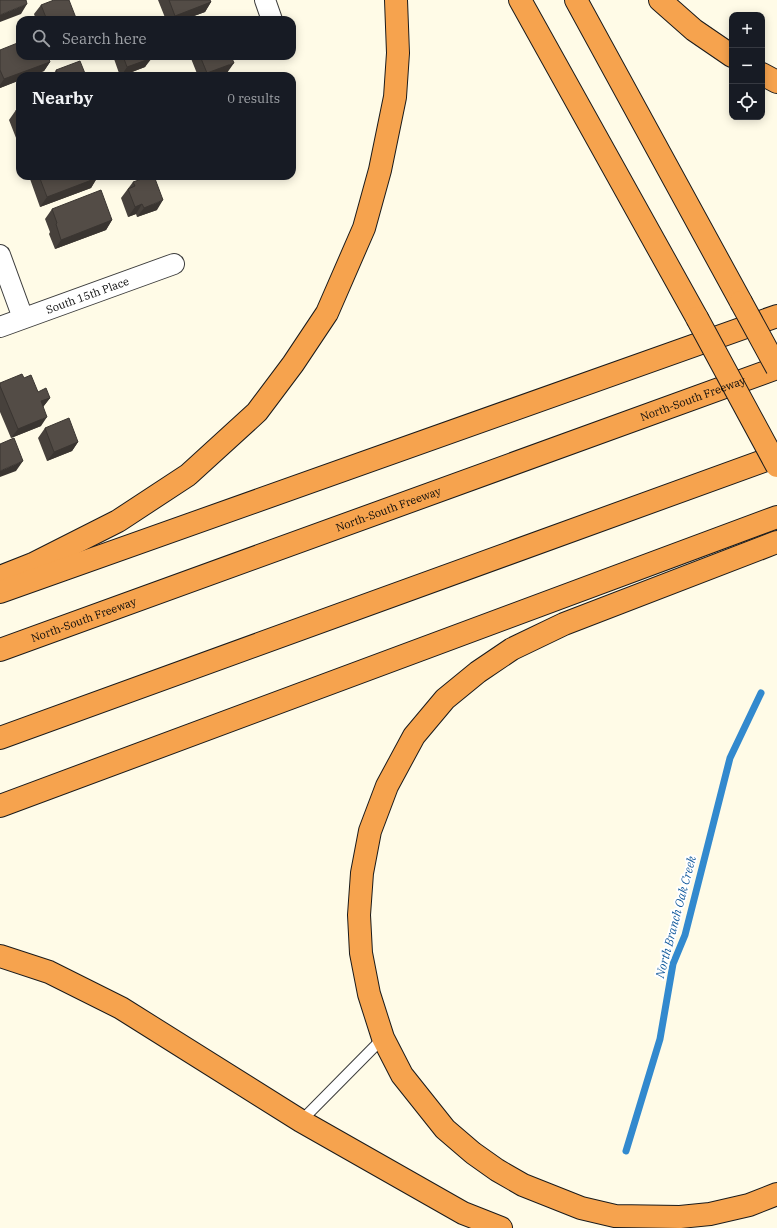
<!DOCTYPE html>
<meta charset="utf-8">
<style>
:root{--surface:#171b24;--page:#242831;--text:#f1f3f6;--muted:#9ea1a6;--line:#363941}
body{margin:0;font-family:"IBM Plex Serif",serif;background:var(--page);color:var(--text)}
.controls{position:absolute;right:12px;top:12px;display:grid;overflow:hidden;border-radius:8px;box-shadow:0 2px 10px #0003}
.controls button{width:36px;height:36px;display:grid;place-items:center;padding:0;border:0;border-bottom:1px solid var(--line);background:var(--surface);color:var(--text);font:20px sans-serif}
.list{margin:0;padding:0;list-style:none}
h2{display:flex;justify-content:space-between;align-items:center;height:52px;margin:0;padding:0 16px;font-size:17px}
h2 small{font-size:13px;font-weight:400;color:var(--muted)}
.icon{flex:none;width:22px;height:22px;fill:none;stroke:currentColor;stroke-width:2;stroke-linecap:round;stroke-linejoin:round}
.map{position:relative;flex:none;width:777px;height:1228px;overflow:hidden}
.search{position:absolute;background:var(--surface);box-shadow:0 2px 10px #0003;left:16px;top:16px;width:280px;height:44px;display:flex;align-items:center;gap:10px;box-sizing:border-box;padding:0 14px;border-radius:12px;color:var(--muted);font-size:15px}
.panel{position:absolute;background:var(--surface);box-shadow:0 2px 10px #0003;left:16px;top:72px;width:280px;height:108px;border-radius:12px}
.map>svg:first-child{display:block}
</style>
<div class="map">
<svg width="777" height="1228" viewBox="0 0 777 1228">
<rect width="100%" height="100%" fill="#fffbe7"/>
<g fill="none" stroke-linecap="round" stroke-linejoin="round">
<path stroke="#3289ce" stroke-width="7" d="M 626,1151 L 660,1039 L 673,964 L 685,935 L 730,758 L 761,693"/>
<g stroke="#3d3d3d" stroke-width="12">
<path id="lane" d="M 301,1121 L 383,1038"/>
</g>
<g stroke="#3d3d3d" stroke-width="22">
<g id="street">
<path d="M 265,0 L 272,20"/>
<path d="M 0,255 L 23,318"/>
<path id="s1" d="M 0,327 L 174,264"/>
</g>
</g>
<g stroke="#1b1b1b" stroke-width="24">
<g id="highway">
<path d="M 520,0 L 697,318"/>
<path d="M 576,0 L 741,302"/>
<path d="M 660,0 L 694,30 L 732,56"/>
<path d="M 762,74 L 777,82"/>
<path d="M 777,542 L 564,624 L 512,649 L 478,672 L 445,699 L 414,736 L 387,786 L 370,831 L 362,873 L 359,915 L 361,953 L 369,994 L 383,1038 L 402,1075 L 445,1129 L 473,1153 L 497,1170 L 523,1185 L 581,1208 L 615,1216 L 680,1217 L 710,1214 L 749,1205 L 777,1194"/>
<path d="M 0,577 L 33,564 L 118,521 L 188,475 L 257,412 L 293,364 L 327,313 L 364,228 L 380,170 L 395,97 L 398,53 L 396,0"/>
<path d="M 0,592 L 777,316"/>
<path id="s2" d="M 0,650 L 777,368"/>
<path d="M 0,738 L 777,456"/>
<path d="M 0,806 L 777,517"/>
<path d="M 0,956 L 49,972 L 121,1008 L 301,1121 L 463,1213 L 501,1228"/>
</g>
</g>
<use href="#lane" stroke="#fff" stroke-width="10"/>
<use href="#street" stroke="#fff" stroke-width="20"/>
<use href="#highway" stroke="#f6a34e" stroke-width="22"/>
<g stroke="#1b1b1b" stroke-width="24" stroke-linecap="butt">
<path id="highway-bridge" d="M 741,302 L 777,368
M 697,318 L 777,466"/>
</g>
<use href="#highway-bridge" stroke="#f6a34e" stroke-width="22"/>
</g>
<path fill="#47413c" d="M 158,0 L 210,0 L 211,2 L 205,12 L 183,20 L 166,20 Z
M 41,5 L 75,20 L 36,20 L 34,14 Z
M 0,50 L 50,62 L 44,71 L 0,88 Z
M 113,56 L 151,56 L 145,67 L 122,76 L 120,76 Z
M 190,56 L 231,56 L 227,73 L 218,76 L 198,76 Z
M 56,70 L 86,76 L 54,76 L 53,75 Z
M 20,109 L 20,148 L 9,120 L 16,110 Z
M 32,176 L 97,176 L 97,178 L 91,188 L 40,207 L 30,179 Z
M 133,182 L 157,210 L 137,217 L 136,214 L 128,217 L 121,198 Z
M 52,209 L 112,220 L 106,230 L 55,249 L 49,234 L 50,232 L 45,219 Z
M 24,378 L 38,392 L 50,398 L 43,407 L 41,426 L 11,438 L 0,412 L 0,383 Z
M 45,428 L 78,442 L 72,451 L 47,461 L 38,438 Z"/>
<path fill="#3a3531" d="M 211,2 L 205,12 L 183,20 L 172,20 L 175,16 Z
M 27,4 L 21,14 L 0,22 L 0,15 Z
M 152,58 L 145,67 L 121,76 L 127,67 Z
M 50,62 L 44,71 L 31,76 L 20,76 L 20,80 L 0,88 L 0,85 L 4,79 Z
M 234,63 L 227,73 L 218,76 L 205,76 L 207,73 Z
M 97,178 L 91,188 L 40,207 L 47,197 Z
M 163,200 L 157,210 L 137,217 L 144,208 Z
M 142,204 L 136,214 L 128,217 L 135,207 Z
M 112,220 L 106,230 L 55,249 L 61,240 Z
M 50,398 L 43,407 L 41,401 Z
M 47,417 L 41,426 L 11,438 L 18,429 Z
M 78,442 L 72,451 L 47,461 L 54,452 Z
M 23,461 L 16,471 L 0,477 L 0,471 Z"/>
<path fill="#534c46" stroke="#3a3531" d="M 0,0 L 26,0 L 27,4 L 0,15 Z
M 54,0 L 69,0 L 76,18 L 72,20 L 47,20 L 41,5 Z
M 169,0 L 210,0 L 211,2 L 175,16 Z
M 20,42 L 20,56 L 48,56 L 50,62 L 4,79 L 0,70 L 0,50 Z
M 123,56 L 151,56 L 152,58 L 127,67 Z
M 200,56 L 231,56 L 234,63 L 207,73 Z
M 80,61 L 86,76 L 59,76 L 56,70 Z
M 20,109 L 20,122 L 16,110 Z
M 39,176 L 97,176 L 97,178 L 47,197 Z
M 150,176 L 154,176 L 163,200 L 144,208 L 142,204 L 135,207 L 128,189 L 135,186 L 133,182 Z
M 101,190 L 112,220 L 61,240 L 56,224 L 57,223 L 52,209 Z
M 22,374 L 24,378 L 31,375 L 38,392 L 46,388 L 50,398 L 41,401 L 47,417 L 18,429 L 0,386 L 0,383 Z
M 69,418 L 78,442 L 54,452 L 45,428 Z
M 14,438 L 23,461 L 0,471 L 0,444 Z"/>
<g text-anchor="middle" stroke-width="4" stroke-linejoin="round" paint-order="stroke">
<g font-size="11" fill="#0a0a0a" stroke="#fff">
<text dy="4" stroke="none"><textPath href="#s1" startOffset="93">South 15th Place</textPath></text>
<text dy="4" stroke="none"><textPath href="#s2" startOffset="737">North-South Freeway</textPath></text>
<text dy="4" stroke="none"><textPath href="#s2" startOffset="413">North-South Freeway</textPath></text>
<text dy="4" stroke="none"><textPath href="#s2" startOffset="89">North-South Freeway</textPath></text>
</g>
<g font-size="12" font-style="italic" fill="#135a9c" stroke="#fff">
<text transform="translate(676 917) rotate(-75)" y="4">North Branch Oak Creek</text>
</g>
</g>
</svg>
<div class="controls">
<button>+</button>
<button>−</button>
<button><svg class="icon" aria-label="locate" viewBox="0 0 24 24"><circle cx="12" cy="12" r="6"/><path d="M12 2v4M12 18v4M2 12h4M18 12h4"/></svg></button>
</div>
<div class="search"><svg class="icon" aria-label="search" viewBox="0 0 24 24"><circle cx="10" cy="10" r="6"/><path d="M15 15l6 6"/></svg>Search here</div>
<section class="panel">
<h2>Nearby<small>0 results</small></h2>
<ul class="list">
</ul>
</section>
</div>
